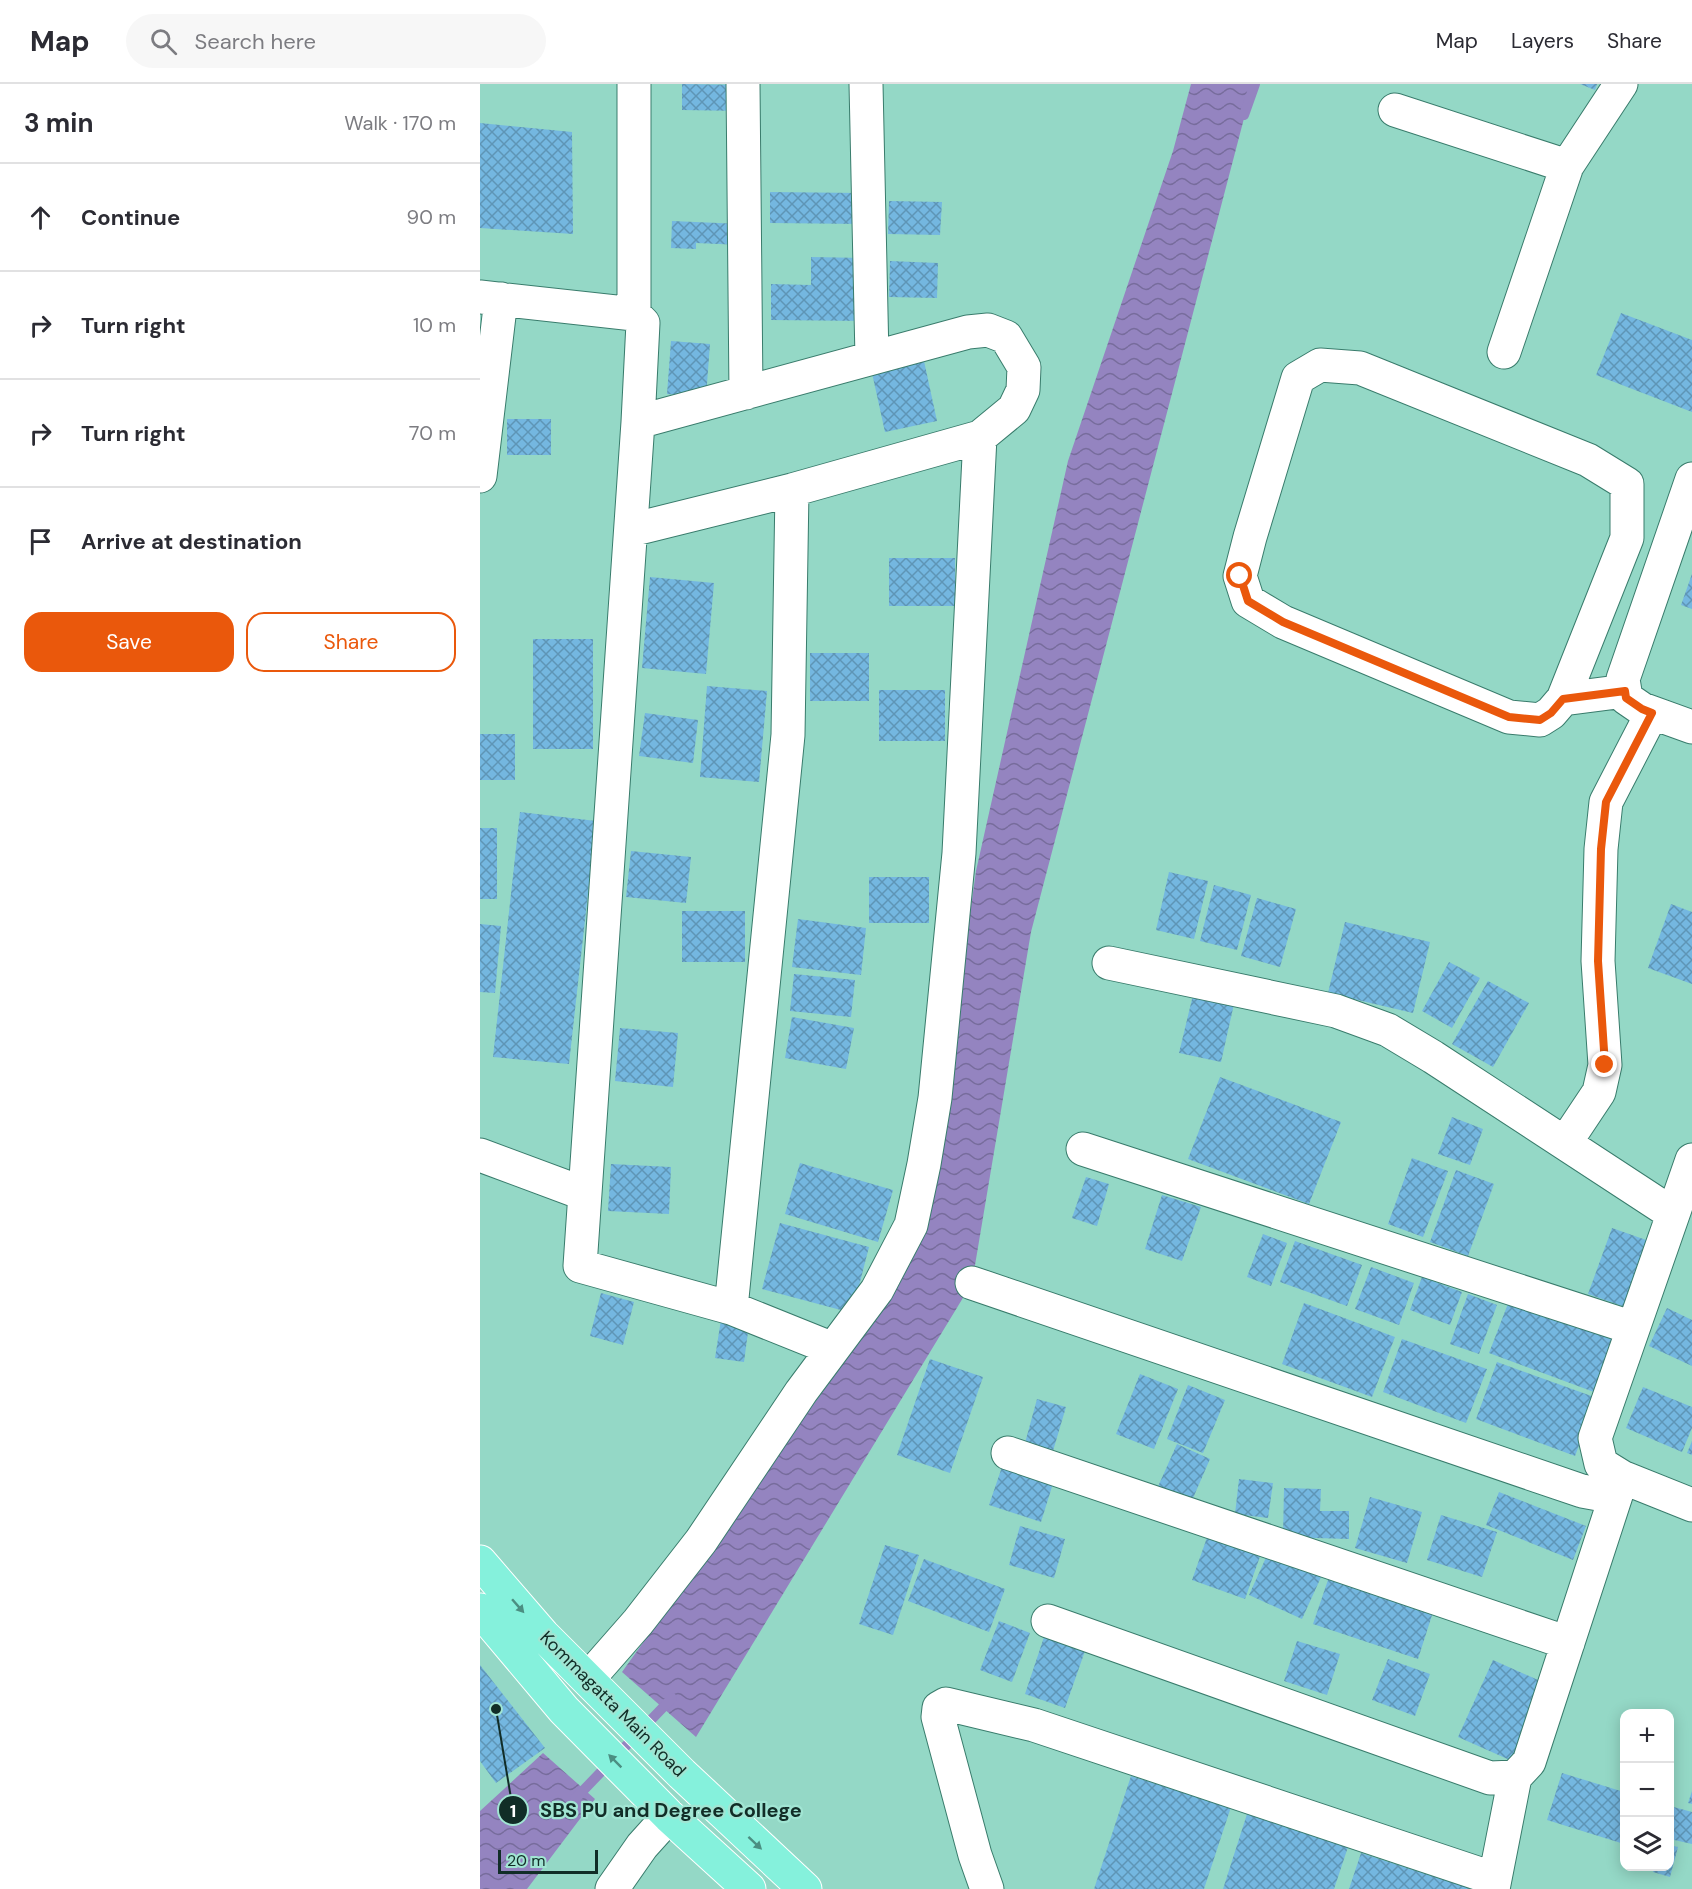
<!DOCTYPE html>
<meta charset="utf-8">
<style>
:root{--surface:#fff;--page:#f7f7f7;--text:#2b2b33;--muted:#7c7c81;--line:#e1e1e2;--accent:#ea580c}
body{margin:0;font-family:"DM Sans",sans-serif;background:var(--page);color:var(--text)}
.controls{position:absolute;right:18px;bottom:18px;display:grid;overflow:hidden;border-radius:12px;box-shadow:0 3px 15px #0003}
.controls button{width:54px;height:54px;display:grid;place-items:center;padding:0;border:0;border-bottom:2px solid var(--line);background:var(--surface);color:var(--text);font:30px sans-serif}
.scale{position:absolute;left:18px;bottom:15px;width:100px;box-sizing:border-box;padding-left:6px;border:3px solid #112d27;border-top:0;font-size:16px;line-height:21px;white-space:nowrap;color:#112d27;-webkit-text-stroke:4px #a1e5d3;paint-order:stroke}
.stop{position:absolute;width:18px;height:18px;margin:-14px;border:4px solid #ea580c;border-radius:50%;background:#fff}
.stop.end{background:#ea580c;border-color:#fff;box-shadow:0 2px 6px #0008}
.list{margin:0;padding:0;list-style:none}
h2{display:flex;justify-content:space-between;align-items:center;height:78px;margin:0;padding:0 24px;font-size:26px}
h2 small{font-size:20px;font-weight:400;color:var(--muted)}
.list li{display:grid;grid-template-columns:39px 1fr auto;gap:18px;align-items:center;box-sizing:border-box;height:108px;padding:0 24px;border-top:2px solid var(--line)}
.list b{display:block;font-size:22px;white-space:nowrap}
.list em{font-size:20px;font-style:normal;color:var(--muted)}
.actions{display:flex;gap:12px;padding:18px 24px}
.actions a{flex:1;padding:14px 0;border:2px solid var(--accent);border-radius:18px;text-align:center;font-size:21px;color:var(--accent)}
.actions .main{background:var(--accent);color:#fff}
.icon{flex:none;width:33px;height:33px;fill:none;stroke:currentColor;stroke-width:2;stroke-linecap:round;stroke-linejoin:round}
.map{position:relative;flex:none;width:1212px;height:1805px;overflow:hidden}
header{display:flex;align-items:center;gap:36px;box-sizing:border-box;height:84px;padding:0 30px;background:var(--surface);border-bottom:2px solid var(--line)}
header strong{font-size:28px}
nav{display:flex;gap:33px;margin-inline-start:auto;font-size:21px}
.search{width:420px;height:54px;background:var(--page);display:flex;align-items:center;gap:15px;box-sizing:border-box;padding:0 21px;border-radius:33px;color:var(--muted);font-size:22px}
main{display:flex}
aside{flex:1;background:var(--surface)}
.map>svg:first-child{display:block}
</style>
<header>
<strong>Map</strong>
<div class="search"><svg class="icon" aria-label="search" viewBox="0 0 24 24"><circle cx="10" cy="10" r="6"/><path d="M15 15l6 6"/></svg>Search here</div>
<nav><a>Map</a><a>Layers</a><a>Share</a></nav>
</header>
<main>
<aside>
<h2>3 min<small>Walk · 170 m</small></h2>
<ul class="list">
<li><svg class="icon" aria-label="ahead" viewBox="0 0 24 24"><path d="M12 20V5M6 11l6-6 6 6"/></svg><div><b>Continue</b></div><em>90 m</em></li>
<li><svg class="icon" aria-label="right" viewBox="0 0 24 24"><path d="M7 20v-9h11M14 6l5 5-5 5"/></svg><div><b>Turn right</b></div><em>10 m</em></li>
<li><svg class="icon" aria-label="right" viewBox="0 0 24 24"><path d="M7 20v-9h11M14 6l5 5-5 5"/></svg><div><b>Turn right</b></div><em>70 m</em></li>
<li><svg class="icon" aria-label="arrive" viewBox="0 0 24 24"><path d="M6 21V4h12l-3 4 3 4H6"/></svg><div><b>Arrive at destination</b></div></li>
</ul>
<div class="actions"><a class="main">Save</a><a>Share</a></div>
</aside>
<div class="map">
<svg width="1212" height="1805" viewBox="0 0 1212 1805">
<defs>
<pattern id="water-waves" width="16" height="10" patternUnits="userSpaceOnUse" patternTransform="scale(1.5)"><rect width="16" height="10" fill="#9484c0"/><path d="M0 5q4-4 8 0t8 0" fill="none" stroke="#776c9c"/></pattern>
<pattern id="building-cross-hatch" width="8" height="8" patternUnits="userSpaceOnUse" patternTransform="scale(1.5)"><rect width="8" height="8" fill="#74b7e0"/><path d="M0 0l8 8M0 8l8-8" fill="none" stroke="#5e95b6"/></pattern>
</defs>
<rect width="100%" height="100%" fill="#94d8c6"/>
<path fill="url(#water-waves)" d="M 711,0 L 773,0 L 551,848 L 492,1199 L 216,1653 L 142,1588 L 376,1261 L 464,1016 L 496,787 L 588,377 L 693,67 Z
M 63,1669 L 115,1715 L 47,1805 L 0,1805 L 0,1727 Z"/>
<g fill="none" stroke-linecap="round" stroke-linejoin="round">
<path stroke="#9484c0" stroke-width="10" d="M 764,31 L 775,0
M 95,1715 L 192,1614"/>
</g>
<path fill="url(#building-cross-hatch)" d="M 202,0 L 262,1 L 261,27 L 202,26 Z
M 1100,0 L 1117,0 L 1115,6 Z
M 0,39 L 92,48 L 93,150 L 0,144 Z
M 290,108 L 382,109 L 382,140 L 290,139 Z
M 409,117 L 462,118 L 460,151 L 408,150 Z
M 192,137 L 262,140 L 261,161 L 216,159 L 216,165 L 191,164 Z
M 331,173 L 385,174 L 385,237 L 291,236 L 291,200 L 331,201 Z
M 410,177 L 458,179 L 457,214 L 409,213 Z
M 1141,229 L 1212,256 L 1212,328 L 1116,291 Z
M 191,257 L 230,260 L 226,313 L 187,310 Z
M 444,277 L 457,337 L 405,348 L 392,289 Z
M 27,335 L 71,335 L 71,371 L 27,371 Z
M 409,474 L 475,474 L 475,522 L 409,522 Z
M 1212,490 L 1212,525 L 1201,521 Z
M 170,493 L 234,499 L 226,590 L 162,584 Z
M 53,555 L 113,555 L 113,665 L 53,665 Z
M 330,569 L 389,569 L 389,617 L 330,617 Z
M 227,602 L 287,607 L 279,698 L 220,693 Z
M 399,606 L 465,606 L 465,657 L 399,657 Z
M 165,629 L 218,636 L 213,679 L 159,672 Z
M 0,650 L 35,650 L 35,696 L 0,696 Z
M 40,728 L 116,737 L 89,980 L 13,973 Z
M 0,744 L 17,744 L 17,815 L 0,815 Z
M 151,767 L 211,773 L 206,819 L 146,813 Z
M 689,788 L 728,797 L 714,855 L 676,846 Z
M 389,793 L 449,793 L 449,839 L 389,839 Z
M 734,801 L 771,811 L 757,866 L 720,857 Z
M 777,814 L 816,825 L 800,883 L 761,872 Z
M 1191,820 L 1212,828 L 1212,900 L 1168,884 Z
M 202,827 L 265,827 L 265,878 L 202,878 Z
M 318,835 L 386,844 L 381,891 L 312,883 Z
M 865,838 L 950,858 L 933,929 L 848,909 Z
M 0,840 L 21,842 L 15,909 L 0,908 Z
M 969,878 L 1000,894 L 972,944 L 942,927 Z
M 314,890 L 375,896 L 371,933 L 310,927 Z
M 1008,897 L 1049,919 L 1013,983 L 972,960 Z
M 713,911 L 754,920 L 741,978 L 699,969 Z
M 312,933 L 374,944 L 366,985 L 305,974 Z
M 140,944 L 198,949 L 193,1003 L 135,997 Z
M 740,993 L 861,1038 L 829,1120 L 708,1075 Z
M 972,1033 L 1003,1045 L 990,1081 L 958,1070 Z
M 932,1074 L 968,1087 L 943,1153 L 908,1140 Z
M 320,1079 L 413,1106 L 398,1158 L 305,1130 Z
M 131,1080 L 191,1083 L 189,1130 L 128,1127 Z
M 976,1086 L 1014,1100 L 988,1172 L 950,1158 Z
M 606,1093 L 629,1100 L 617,1142 L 592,1134 Z
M 682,1111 L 721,1123 L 702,1177 L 665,1165 Z
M 300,1139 L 389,1163 L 372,1229 L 282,1205 Z
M 1132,1144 L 1169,1157 L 1145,1223 L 1108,1210 Z
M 783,1150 L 807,1159 L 791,1202 L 767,1193 Z
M 815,1157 L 882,1181 L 867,1222 L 800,1198 Z
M 891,1183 L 934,1199 L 919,1241 L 875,1225 Z
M 942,1193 L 982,1208 L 970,1241 L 930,1226 Z
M 121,1209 L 154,1218 L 143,1261 L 110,1252 Z
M 988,1210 L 1017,1221 L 999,1270 L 970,1260 Z
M 1029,1217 L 1141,1258 L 1122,1311 L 1009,1269 Z
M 824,1219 L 915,1253 L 892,1313 L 802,1280 Z
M 1187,1224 L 1212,1236 L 1212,1282 L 1169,1262 Z
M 242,1229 L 270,1233 L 264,1278 L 235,1274 Z
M 922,1255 L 1007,1285 L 986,1339 L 903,1308 Z
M 450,1275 L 503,1293 L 470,1389 L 417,1371 Z
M 1017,1278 L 1117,1314 L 1095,1372 L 996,1335 Z
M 660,1290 L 698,1305 L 674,1365 L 636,1350 Z
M 708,1301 L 745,1316 L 723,1369 L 687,1355 Z
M 1163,1303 L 1212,1323 L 1212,1344 L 1202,1368 L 1146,1344 Z
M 557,1315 L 586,1323 L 573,1367 L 545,1359 Z
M 1212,1357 L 1212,1371 L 1207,1369 Z
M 697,1360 L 730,1375 L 710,1421 L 676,1407 Z
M 524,1377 L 575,1393 L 561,1438 L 509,1421 Z
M 759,1395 L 793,1399 L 788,1434 L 755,1430 Z
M 804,1404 L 841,1405 L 840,1427 L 869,1427 L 869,1455 L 803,1453 Z
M 1019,1408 L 1106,1442 L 1093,1476 L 1006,1441 Z
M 890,1413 L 942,1428 L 927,1479 L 875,1464 Z
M 961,1431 L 1017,1448 L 1002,1493 L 947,1476 Z
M 540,1442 L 585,1455 L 574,1494 L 529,1481 Z
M 730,1445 L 783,1464 L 765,1515 L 712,1496 Z
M 405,1461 L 439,1471 L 413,1551 L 379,1540 Z
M 789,1467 L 842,1491 L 822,1535 L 769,1511 Z
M 444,1475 L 525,1505 L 509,1548 L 428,1517 Z
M 850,1490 L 954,1525 L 938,1575 L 833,1540 Z
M 519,1537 L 550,1549 L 532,1598 L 500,1586 Z
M 564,1553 L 605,1567 L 585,1624 L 545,1610 Z
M 817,1557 L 860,1570 L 847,1611 L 804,1597 Z
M 908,1575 L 950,1590 L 935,1632 L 892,1616 Z
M 1013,1576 L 1067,1600 L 1032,1677 L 978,1653 Z
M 0,1581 L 65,1664 L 16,1699 L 0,1677 Z
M 1082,1689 L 1144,1708 L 1144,1760 L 1067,1736 Z
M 651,1692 L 751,1723 L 724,1805 L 614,1805 Z
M 1212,1707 L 1212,1720 L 1208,1719 Z
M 1190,1722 L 1212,1728 L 1212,1760 L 1190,1755 Z
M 767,1730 L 868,1763 L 854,1805 L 743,1805 Z
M 1190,1761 L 1198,1763 L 1190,1793 L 1173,1788 L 1174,1782 L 1190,1782 Z
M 881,1769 L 992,1805 L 869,1805 Z"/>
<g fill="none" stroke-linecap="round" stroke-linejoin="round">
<g stroke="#397c6c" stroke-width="35">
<path id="minor" d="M 154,0 L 154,230
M 263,0 L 266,309
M 386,0 L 392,274
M 915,26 L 1087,82
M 0,213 L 154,230 L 163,239 L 158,338 L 100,1182 L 251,1224
M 1024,268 L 1087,82 L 1141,0
M 158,338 L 488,248 L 508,246 L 526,253 L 544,283 L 543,306 L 534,325 L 500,353
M 0,392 L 21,215
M 1212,395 L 1143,595 L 1146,614 L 1162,625 L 1212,643
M 312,406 L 308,651 L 251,1224 L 353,1265
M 1083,615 L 1071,629 L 1060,636 L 1029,633 L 803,538 L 768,517 L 760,492 L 770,453 L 818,294 L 840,281 L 880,284 L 1108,376 L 1147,400 L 1147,454 L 1083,615 L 1145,607
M 629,879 L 856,927 L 908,946 L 953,973 L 1193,1130
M 1085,1059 L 1119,1008 L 1125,981 L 1118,877 L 1121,765 L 1126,718 L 1172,629
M 603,1065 L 1153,1244
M 0,1071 L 105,1110
M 1212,1076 L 1115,1354 L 1121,1380 L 1142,1393 L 1212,1421
M 492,1199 L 1102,1407 L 1135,1413
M 528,1369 L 1088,1559
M 568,1537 L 1010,1694 L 1035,1693 L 1049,1678 L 1142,1393
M 108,1595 L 158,1538 L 221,1457 L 321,1308 L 397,1206 L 431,1141 L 444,1080 L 455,1014 L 479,769 L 500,353 L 312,406 L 151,446
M 132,1805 L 162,1762 L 189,1732
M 507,1805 L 495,1771 L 458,1633 L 459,1624 L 466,1620 L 554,1641 L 1015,1795
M 1013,1805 L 1035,1693"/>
</g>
<g stroke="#fff" stroke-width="35">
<path id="major" d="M 0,1478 L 63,1551 L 202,1690 L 325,1805
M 0,1526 L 84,1626 L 189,1732 L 269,1805"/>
</g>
<use href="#minor" stroke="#fff" stroke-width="33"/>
<use href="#major" stroke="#85f1dc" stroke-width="33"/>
</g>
<defs><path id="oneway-solid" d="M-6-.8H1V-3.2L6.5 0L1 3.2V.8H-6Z" transform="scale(1.5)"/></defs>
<g fill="#4b8f82">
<use href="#oneway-solid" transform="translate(38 1522) rotate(49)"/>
<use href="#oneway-solid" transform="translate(135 1677) rotate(-135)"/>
<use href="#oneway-solid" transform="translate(275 1759) rotate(43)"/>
</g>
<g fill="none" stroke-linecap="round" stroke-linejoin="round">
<path stroke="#ea580c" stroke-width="8" d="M 760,492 L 768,517 L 803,538 L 1029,633 L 1060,636 L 1071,629 L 1083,615 L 1145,607 L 1146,614 L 1162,625 L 1172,629 L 1126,718 L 1121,765 L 1118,877 L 1125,981"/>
</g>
<g text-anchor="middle" stroke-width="4.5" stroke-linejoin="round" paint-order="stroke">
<g font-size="18" fill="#112d27" stroke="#a1e5d3">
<text transform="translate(133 1620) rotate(45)" y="6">Kommagatta Main Road</text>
</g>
</g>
<path fill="none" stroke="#112d27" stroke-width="2" d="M16 1625L33 1726"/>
<g fill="#112d27" stroke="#a1e5d3" stroke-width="2">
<circle cx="16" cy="1625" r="6"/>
<circle cx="33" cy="1726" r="15"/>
</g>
<g font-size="18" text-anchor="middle" font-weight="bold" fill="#fff">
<text x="33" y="1733">1</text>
</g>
<g font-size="20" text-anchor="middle" font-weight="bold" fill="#112d27" stroke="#a1e5d3" stroke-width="4.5" stroke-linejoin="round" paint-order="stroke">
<text x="191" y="1733">SBS PU and Degree College</text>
</g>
</svg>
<div class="controls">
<button>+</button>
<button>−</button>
<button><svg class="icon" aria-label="layers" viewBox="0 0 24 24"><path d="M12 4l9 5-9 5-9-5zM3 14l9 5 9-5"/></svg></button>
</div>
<div class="scale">20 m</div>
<div class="stop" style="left:760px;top:492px"></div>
<div class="stop end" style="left:1125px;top:981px"></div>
</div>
</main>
